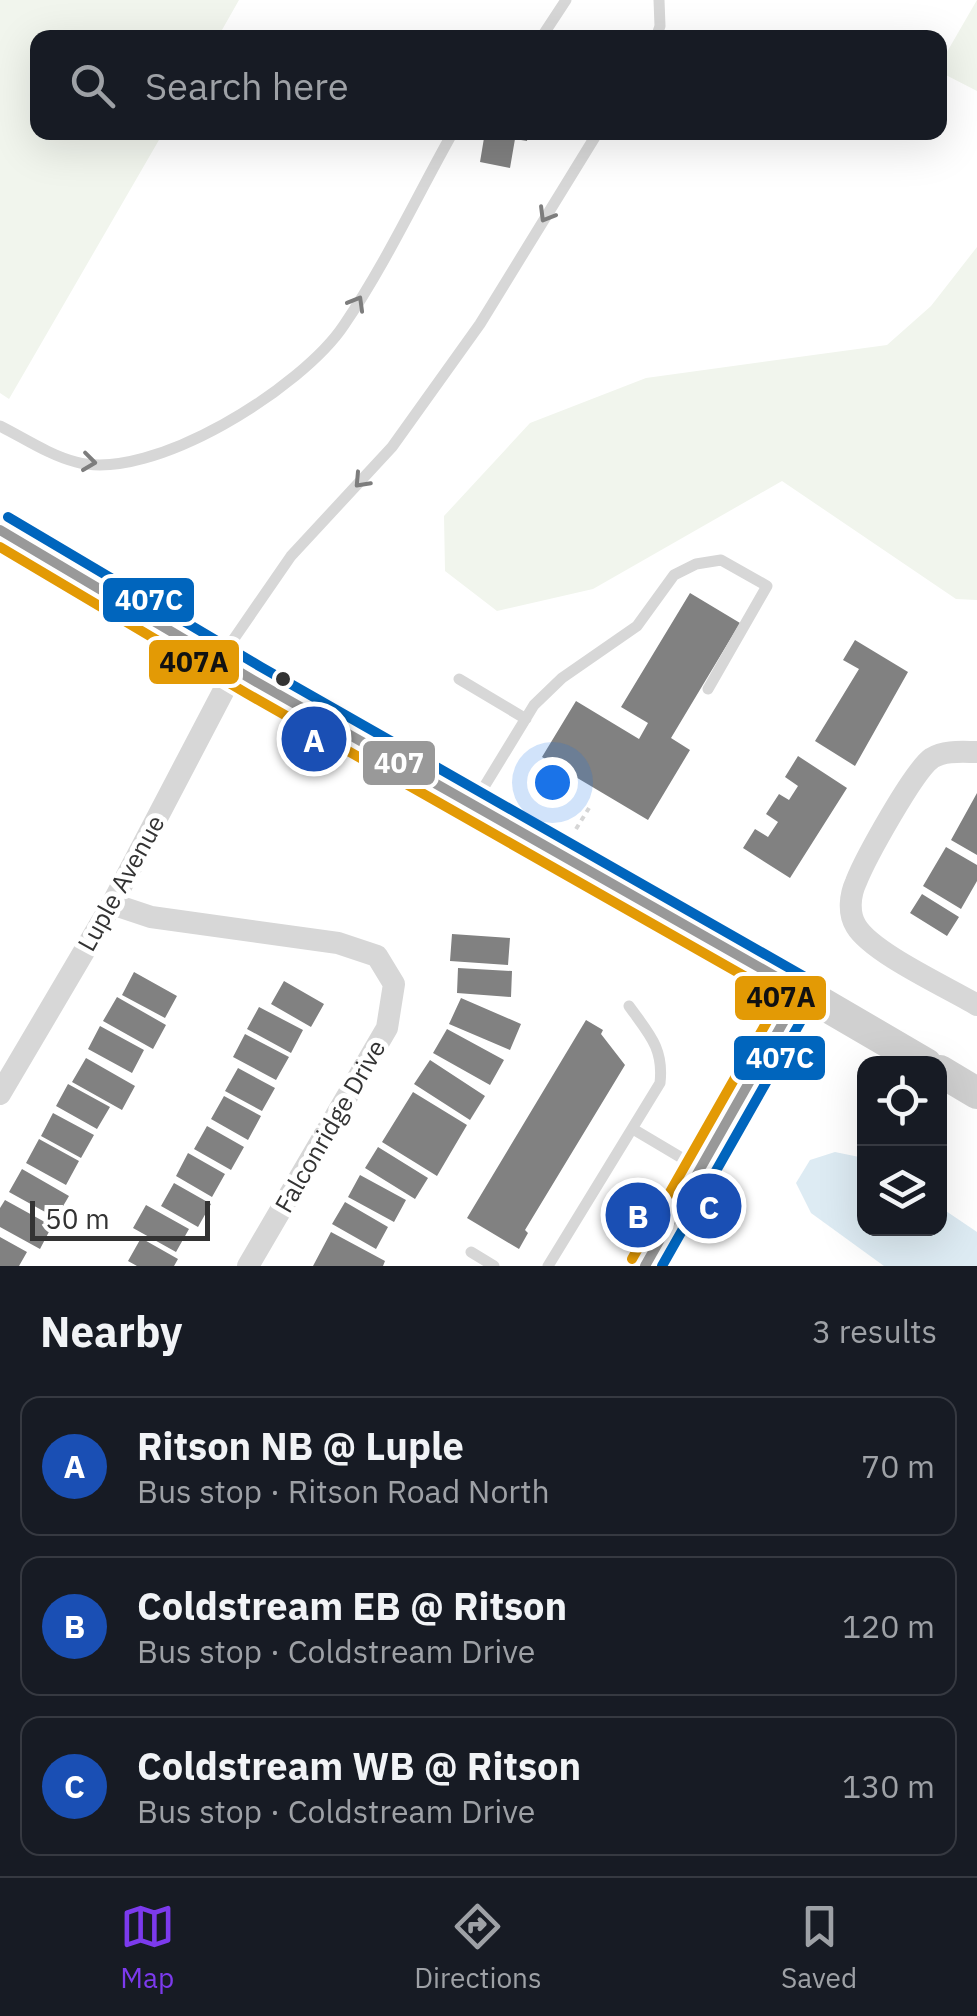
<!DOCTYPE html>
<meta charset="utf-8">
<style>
:root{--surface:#171b24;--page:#242831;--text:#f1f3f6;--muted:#9ea1a6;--line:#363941;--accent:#7c3aed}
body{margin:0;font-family:"IBM Plex Sans",sans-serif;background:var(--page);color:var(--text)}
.controls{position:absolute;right:30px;bottom:30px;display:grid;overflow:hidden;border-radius:20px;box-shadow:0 10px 40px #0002}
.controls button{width:90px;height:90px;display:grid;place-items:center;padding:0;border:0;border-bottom:2px solid var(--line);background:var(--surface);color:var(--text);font:50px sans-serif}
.scale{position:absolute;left:30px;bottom:25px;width:180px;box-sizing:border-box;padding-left:10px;border:5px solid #333;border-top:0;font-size:28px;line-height:35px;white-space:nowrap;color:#333;-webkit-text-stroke:8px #fff;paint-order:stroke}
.you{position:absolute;left:552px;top:782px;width:35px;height:35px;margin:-25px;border:8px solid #fff;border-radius:50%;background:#1a73e8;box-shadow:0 0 0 15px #1a73e833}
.badge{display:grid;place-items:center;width:65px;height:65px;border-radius:50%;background:var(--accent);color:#fff;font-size:32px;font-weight:700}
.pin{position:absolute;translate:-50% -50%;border:5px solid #fff;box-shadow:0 2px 10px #0006}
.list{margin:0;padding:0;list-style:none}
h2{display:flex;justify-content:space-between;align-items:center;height:130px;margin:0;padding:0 40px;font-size:42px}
h2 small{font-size:32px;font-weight:400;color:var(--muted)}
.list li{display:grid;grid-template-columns:65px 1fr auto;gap:30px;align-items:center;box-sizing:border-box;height:140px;margin:0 20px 20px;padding:0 20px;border:2px solid var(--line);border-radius:20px}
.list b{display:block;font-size:38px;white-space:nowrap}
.list p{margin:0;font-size:32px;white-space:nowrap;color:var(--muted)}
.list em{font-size:32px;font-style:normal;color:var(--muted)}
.icon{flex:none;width:55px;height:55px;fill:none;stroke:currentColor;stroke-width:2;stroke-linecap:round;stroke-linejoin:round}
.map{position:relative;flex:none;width:977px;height:1266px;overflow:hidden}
.search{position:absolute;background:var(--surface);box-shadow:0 10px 40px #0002;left:30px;right:30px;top:30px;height:110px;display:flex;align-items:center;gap:25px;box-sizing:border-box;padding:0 35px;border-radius:20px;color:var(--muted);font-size:38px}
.sheet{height:610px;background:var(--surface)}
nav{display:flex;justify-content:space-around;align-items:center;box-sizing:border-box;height:140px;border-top:2px solid var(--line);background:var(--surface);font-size:28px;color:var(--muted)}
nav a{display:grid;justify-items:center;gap:5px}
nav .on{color:var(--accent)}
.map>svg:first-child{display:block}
</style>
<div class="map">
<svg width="977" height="1266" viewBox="0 0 977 1266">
<rect width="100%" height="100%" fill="#fff"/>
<path fill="#f1f5ed" d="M 0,0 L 239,0 L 218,37 L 38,38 L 38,132 L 163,133 L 9,399 L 0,393 Z
M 977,0 L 977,91 L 940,72 L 940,64 Z
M 977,247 L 977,600 L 956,599 L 782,481 L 593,589 L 497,611 L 445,571 L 444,516 L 530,423 L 646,378 L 887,345 L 931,306 Z"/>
<path fill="#ddebf3" d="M 835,1152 L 864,1158 L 864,1228 L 940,1228 L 940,1207 L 977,1232 L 977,1266 L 884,1266 L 811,1213 L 796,1183 L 810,1160 Z"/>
<path fill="#818181" d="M 485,132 L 528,132 L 527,141 L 515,139 L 510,168 L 480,162 Z
M 690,593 L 740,623 L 671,738 L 690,750 L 648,820 L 542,757 L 576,701 L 639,739 L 648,723 L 621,707 Z
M 855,640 L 908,672 L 855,766 L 815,741 L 859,669 L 843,660 Z
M 798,756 L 847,788 L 790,878 L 743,848 L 755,829 L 768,837 L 778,822 L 766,814 L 779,794 L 789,800 L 798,786 L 785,777 Z
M 977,793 L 977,855 L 951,840 Z
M 946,847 L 977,865 L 977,881 L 961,909 L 923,886 Z
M 922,894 L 959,917 L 947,936 L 910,913 Z
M 452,934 L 510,938 L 508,965 L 450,961 Z
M 458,968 L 512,971 L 511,997 L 457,993 Z
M 134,972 L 177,996 L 165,1018 L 122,995 Z
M 284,981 L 324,1004 L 311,1027 L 271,1004 Z
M 117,997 L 166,1025 L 153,1049 L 103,1021 Z
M 461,998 L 521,1024 L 510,1050 L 449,1024 Z
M 259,1007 L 303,1030 L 291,1053 L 247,1029 Z
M 586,1020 L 603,1030 L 601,1034 L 625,1065 L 525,1230 L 528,1233 L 519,1249 L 467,1218 Z
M 100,1026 L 144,1050 L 132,1073 L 88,1049 Z
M 447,1029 L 504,1060 L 490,1085 L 433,1053 Z
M 245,1034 L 289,1057 L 276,1080 L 233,1057 Z
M 86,1058 L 135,1086 L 122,1110 L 72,1082 Z
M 430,1060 L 485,1096 L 470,1120 L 414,1084 Z
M 238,1068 L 275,1088 L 262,1111 L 225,1091 Z
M 68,1084 L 110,1107 L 97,1129 L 56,1106 Z
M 413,1092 L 467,1125 L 437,1176 L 382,1142 Z
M 224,1096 L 261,1116 L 248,1140 L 211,1119 Z
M 53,1113 L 94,1135 L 81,1158 L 41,1136 Z
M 207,1126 L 244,1147 L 231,1170 L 194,1149 Z
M 39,1139 L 79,1161 L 66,1185 L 26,1163 Z
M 378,1147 L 428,1178 L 415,1199 L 365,1168 Z
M 188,1153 L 225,1174 L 212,1197 L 176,1176 Z
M 22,1169 L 69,1196 L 56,1218 L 9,1192 Z
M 360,1175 L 406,1200 L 394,1222 L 348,1197 Z
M 174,1183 L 211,1204 L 198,1227 L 161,1206 Z
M 5,1200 L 52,1226 L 40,1249 L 0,1227 L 0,1208 Z
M 345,1202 L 388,1227 L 376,1249 L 332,1224 Z
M 146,1205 L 189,1229 L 176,1252 L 133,1228 Z
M 331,1232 L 385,1261 L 383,1266 L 313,1266 Z
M 0,1237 L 27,1252 L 19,1266 L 0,1266 Z
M 141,1238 L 178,1259 L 174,1266 L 137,1266 L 128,1261 Z"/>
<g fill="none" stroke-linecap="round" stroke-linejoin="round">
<path stroke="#d6d6d6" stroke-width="4" stroke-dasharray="5 5" stroke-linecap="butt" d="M 576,829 L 589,808"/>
<path stroke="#d7d7d7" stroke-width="11" d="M 541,38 L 566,0
M 656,38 L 660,26 L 659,0
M 0,426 C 24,438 49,455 76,462 C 152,483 303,387 344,325 C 385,265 417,196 453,132
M 222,656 L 291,556 L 392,447 L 480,324 L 598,132
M 459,679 L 526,719
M 476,800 L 534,705 L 562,678 L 637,626 L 674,575 L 696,564 L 721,560 L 767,586 L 708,689
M 633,1129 L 697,1167
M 471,1252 L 494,1266
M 548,1266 L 660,1083 C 664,1048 649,1034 629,1006"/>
<path stroke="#d7d7d7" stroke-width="22" d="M 977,752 C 963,752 945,750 932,758 C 914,770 865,859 856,882 C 850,895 848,913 856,926 C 872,953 947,987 977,1005
M 112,904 L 151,917 L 338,943 L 377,956 L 394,984 L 387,1028 L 248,1266
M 0,1094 L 112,904 L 235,669"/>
<path stroke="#d0d0d0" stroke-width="32" d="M 0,530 L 253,680 L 640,897 L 926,1064
M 940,1071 L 977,1093
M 645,1266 L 801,991"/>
<g stroke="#fff" stroke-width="18">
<path id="bus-1" d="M 0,530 L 253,680 L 801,991
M 645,1266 L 801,991"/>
</g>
<g stroke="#fff" stroke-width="18">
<path id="bus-2" d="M 0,547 L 246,693 L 781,997 L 632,1259"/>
</g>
<g stroke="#fff" stroke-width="18">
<path id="bus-3" d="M 8,517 L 261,667 L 812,981 L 816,990 L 814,998 L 662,1266"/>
</g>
<use href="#bus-1" stroke="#999" stroke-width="10"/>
<use href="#bus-2" stroke="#e39a05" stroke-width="10"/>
<use href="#bus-3" stroke="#0065bd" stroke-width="10"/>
</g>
<defs><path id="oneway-chevron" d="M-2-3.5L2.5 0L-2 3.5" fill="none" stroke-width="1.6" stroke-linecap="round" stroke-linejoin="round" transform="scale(2.5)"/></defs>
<g stroke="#7d7d7d">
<use href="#oneway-chevron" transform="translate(546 215) rotate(121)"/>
<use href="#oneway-chevron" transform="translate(357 303) rotate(-60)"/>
<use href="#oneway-chevron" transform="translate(89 462) rotate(7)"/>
<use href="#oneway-chevron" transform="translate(361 481) rotate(133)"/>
</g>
<circle fill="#333" stroke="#fff" stroke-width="4" cx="283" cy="679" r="9"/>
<g text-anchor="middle" stroke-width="10" stroke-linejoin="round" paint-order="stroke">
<g font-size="25" fill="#333" stroke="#fff">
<text transform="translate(121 883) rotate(-61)" y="9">Luple Avenue</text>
<text transform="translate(330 1126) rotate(-60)" y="9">Falconridge Drive</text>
</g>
</g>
<g stroke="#fff" stroke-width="4">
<rect x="101" y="576" width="95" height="48" rx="10" fill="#0065bd"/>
<rect x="147" y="638" width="94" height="48" rx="10" fill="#e39a05"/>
<rect x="361" y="739" width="76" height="48" rx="10" fill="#999"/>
<rect x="733" y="974" width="95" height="48" rx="10" fill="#e39a05"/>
<rect x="732" y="1034" width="95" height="48" rx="10" fill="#0065bd"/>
</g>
<g font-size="28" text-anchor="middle" font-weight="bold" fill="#fff">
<text x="149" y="610">407C</text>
<text x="399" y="773">407</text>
<text x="780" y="1068">407C</text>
</g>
<g font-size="28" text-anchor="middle" font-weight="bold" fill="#111">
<text x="194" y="672">407A</text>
<text x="781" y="1007">407A</text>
</g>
</svg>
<div class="controls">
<button><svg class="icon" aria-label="locate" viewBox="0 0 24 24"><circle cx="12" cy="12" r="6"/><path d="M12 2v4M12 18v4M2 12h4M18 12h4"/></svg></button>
<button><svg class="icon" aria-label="layers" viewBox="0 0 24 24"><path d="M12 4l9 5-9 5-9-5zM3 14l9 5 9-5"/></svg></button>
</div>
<div class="scale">50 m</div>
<div class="you"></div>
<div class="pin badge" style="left:314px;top:739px;background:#1a4fb4">A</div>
<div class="pin badge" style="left:638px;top:1215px;background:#1a4fb4">B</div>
<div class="pin badge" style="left:709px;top:1206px;background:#1a4fb4">C</div>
<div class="search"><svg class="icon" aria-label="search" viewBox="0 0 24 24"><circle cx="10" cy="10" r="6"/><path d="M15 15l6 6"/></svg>Search here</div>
</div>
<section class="sheet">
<h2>Nearby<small>3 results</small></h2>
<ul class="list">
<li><span class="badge" style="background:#1a4fb4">A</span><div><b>Ritson NB @ Luple</b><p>Bus stop · Ritson Road North</p></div><em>70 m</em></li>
<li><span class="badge" style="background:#1a4fb4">B</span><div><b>Coldstream EB @ Ritson</b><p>Bus stop · Coldstream Drive</p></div><em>120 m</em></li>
<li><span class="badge" style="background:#1a4fb4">C</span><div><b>Coldstream WB @ Ritson</b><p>Bus stop · Coldstream Drive</p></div><em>130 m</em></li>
</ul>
</section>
<nav>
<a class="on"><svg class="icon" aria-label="map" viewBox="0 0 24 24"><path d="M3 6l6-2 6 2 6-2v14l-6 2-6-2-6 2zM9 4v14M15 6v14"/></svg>Map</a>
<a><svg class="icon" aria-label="directions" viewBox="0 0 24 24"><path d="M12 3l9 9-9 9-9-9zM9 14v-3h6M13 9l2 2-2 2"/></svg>Directions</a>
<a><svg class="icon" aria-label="saved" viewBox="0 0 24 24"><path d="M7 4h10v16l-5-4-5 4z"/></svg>Saved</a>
</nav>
